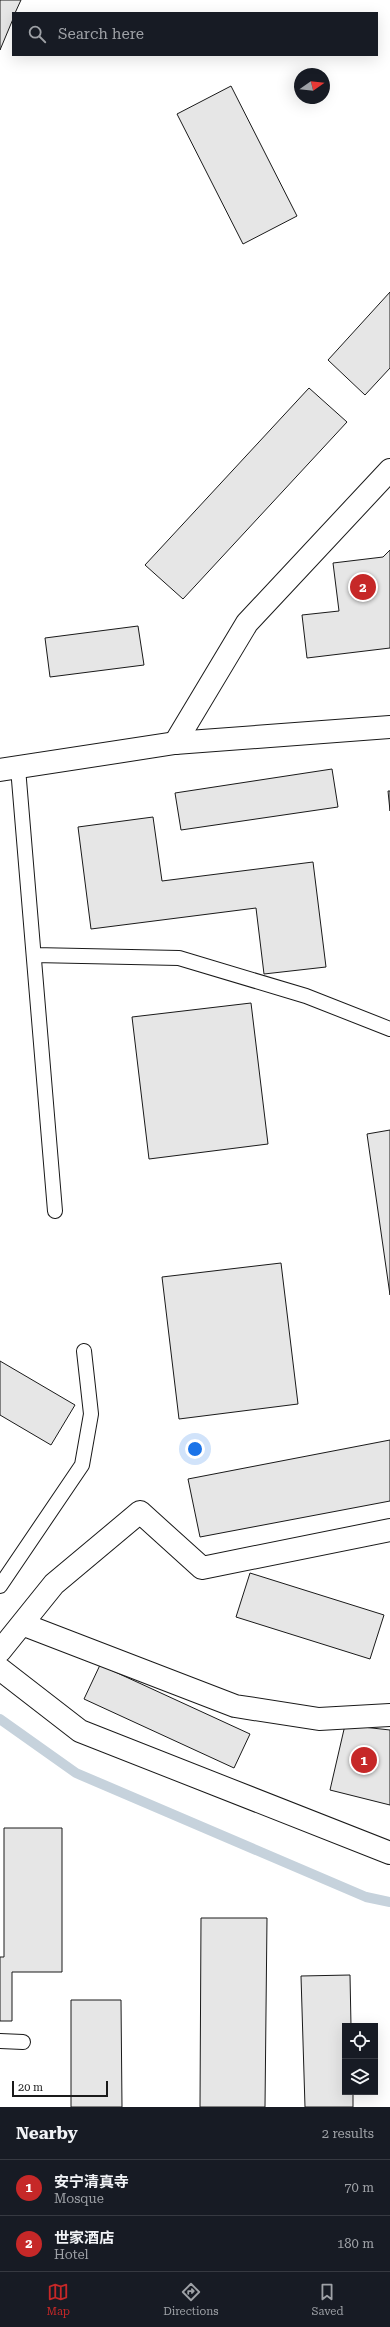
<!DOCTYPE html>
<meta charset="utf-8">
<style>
:root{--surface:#171b24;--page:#20242c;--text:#f1f3f6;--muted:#9ea1a6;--line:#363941;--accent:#c62828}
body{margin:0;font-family:"Roboto Serif","Noto Sans SC",serif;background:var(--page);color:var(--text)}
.controls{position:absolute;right:12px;bottom:12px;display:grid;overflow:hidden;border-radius:0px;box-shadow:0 4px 16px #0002}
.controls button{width:36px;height:36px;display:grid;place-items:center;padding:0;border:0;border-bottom:1px solid var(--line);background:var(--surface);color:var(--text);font:20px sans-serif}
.compass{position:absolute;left:294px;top:68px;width:36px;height:36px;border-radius:50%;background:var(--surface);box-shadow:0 4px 16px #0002;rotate:76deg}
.scale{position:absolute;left:12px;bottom:10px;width:96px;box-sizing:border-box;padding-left:4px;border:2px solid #1a1a1a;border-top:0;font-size:11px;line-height:14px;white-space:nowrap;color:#1a1a1a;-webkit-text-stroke:3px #fff;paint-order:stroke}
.you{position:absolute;left:195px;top:1449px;width:14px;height:14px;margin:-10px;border:3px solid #fff;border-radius:50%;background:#1a73e8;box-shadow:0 0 0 6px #1a73e833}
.badge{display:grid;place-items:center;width:26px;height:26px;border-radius:50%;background:var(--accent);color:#fff;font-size:13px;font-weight:700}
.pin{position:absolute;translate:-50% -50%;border:2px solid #fff;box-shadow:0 1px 4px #0006}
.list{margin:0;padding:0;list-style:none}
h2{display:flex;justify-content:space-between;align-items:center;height:52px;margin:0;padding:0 16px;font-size:17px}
h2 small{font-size:13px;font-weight:400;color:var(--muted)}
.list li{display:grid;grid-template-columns:26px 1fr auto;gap:12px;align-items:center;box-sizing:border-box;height:56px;padding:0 16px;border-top:1px solid var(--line)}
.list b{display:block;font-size:15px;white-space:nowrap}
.list p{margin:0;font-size:13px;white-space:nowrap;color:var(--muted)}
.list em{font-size:13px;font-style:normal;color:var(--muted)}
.icon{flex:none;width:22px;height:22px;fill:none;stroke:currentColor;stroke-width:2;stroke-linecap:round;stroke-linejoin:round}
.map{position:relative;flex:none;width:390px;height:2107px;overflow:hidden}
.search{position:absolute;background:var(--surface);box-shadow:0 4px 16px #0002;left:12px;right:12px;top:12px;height:44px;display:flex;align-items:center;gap:10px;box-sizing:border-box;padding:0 14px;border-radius:0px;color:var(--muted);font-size:15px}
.sheet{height:164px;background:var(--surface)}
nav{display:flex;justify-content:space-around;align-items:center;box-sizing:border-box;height:56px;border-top:1px solid var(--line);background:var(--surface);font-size:11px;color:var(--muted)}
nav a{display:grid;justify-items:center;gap:2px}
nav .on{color:var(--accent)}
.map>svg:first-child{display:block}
</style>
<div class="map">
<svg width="390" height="2107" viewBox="0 0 390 2107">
<rect width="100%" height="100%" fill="#fff"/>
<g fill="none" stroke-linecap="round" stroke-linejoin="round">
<path stroke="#c6d2dc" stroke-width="10" d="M 0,1719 L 76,1773 L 366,1897 L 390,1902"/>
</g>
<path fill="#e6e6e6" stroke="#1a1a1a" d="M 0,0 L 21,0 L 15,13 L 13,13 L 13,19 L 0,50 Z
M 231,86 L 297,216 L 243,244 L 177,114 Z
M 390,292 L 390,368 L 365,395 L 328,360 Z
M 309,388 L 347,422 L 183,599 L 145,565 Z
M 390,550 L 390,648 L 307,658 L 302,615 L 339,611 L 333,563 L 383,557 Z
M 138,626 L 144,665 L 50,677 L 45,638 Z
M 332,769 L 338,807 L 181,830 L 175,793 Z
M 388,791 L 390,791 L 390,811 Z
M 153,817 L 162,881 L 313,862 L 326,967 L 264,974 L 256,908 L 91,929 L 78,827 Z
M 251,1003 L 268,1144 L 149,1159 L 132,1017 Z
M 390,1130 L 390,1295 L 367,1134 Z
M 281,1263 L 298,1404 L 179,1419 L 162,1277 Z
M 0,1361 L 75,1405 L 51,1445 L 0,1415 Z
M 390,1440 L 390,1501 L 200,1537 L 188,1479 Z
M 250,1573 L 384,1615 L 370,1659 L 236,1617 Z
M 100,1665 L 250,1734 L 234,1768 L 84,1699 Z
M 345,1725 L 390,1730 L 390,1805 L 330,1790 Z
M 4,1828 L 62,1828 L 62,1972 L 12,1972 L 12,2021 L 0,2021 L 0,1957 L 4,1957 Z
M 201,1918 L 267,1918 L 265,2107 L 200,2107 Z
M 350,1975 L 351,2026 L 345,2026 L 345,2092 L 353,2092 L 353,2107 L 305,2107 L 301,1976 Z
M 71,2000 L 121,2000 L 122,2107 L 71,2107 Z"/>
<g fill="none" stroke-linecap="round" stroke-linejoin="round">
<g stroke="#1a1a1a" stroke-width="16">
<path id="service" d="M 18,768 L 55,1211
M 34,955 L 179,958 L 306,996 L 390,1029
M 0,1586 L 82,1465 L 91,1414 L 84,1351
M 0,2041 L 23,2042"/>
</g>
<g stroke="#1a1a1a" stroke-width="24">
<path id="minor" d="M 175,743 L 247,623 L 390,470
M 22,1624 L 235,1706 L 319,1719 L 390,1715
M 0,1651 L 54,1584 L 140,1512 L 202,1568 L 390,1530"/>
</g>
<g stroke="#1a1a1a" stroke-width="24">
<path id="tertiary" d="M 0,770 L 175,743 L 390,727
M 0,1669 L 80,1731 L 390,1853"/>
</g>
<use href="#service" stroke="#fff" stroke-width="14"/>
<use href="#minor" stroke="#fff" stroke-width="22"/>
<use href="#tertiary" stroke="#fff" stroke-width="22"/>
</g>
</svg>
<div class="controls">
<button><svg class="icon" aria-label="locate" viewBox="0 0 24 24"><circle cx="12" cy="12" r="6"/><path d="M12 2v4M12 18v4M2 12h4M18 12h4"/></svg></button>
<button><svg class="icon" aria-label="layers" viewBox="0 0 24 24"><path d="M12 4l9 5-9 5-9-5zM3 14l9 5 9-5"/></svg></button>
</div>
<svg class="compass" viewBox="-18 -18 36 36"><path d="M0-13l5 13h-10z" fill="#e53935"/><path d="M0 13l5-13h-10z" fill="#9ea1a6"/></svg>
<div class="scale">20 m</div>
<div class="you"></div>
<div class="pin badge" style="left:364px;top:1760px">1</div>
<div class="pin badge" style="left:363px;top:587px">2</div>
<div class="search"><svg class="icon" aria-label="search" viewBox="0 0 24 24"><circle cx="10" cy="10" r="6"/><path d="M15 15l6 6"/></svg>Search here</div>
</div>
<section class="sheet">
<h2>Nearby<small>2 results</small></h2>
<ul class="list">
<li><span class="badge">1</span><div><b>安宁清真寺</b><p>Mosque</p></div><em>70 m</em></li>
<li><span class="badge">2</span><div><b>世家酒店</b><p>Hotel</p></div><em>180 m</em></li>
</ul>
</section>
<nav>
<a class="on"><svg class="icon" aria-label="map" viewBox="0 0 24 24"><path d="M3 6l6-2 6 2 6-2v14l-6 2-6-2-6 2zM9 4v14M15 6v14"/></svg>Map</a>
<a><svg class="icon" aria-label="directions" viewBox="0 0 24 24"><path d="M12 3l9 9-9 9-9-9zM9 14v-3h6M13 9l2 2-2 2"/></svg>Directions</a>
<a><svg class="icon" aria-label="saved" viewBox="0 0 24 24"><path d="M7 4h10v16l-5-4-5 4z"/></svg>Saved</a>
</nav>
